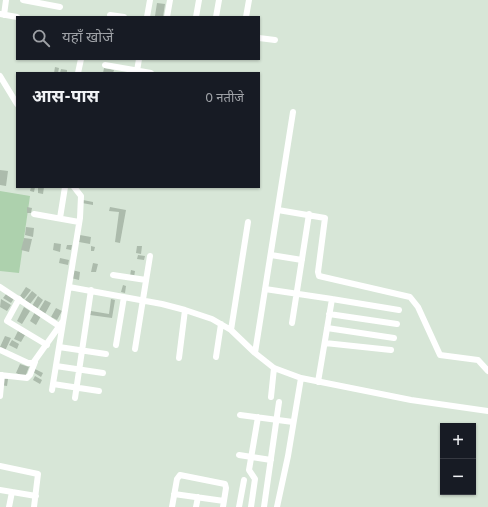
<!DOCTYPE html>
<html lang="hi">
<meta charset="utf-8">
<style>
:root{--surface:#171b24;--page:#242831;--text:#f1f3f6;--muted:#9ea1a6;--line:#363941}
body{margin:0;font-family:Overpass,"Noto Sans Devanagari",sans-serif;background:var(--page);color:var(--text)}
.controls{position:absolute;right:12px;bottom:12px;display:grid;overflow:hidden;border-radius:0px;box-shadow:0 1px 3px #0004}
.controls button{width:36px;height:36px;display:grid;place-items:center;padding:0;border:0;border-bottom:1px solid var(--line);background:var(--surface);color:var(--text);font:20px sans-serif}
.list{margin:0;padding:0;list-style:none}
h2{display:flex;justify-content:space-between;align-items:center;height:52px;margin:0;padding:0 16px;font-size:17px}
h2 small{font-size:13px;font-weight:400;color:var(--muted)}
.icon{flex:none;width:22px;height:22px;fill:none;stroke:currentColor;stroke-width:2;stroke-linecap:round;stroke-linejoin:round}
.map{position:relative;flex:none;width:488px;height:507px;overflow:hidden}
.search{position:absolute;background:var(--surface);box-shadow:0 1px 3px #0004;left:16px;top:16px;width:244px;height:44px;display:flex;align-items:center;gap:10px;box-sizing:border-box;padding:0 14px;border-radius:0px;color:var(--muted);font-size:15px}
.panel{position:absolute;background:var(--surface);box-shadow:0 1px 3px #0004;left:16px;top:72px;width:244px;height:116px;border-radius:0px}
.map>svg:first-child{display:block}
</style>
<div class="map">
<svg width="488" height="507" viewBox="0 0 488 507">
<rect width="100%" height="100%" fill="#d7e6d7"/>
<path fill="#add1ad" d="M 0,191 L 30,196 L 19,273 L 0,271 Z"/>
<path fill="#acbbac" d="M 157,3 L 165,4 L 163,17 L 155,16 Z
M 55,67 L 59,68 L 58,73 L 54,73 Z
M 104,68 L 114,70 L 113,73 L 103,73 Z
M 61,69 L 67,70 L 67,73 L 60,73 Z
M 0,170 L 8,171 L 6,186 L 0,185 Z
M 31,187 L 35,187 L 34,192 L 30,191 Z
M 38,187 L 44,187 L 43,194 L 38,193 Z
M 83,200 L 93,202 L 93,205 L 82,203 Z
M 27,207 L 32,208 L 31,213 L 27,213 Z
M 110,207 L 126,210 L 120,243 L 115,242 L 119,212 L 109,211 Z
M 26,227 L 34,228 L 33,237 L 25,235 Z
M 80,235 L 91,237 L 90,244 L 79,242 Z
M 24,238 L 32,239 L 29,252 L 21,250 Z
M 54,243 L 61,244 L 60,252 L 53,250 Z
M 67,245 L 72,245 L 71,250 L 66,249 Z
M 91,246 L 95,247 L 94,251 L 91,251 Z
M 137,246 L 142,246 L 141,254 L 136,253 Z
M 138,255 L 145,256 L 144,260 L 137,259 Z
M 60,258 L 69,260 L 68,265 L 59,263 Z
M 93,263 L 98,264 L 96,272 L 91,272 Z
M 72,270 L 80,272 L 79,280 L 71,278 Z
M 131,270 L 135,271 L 134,277 L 130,276 Z
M 123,285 L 126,286 L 125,293 L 121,292 Z
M 26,287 L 31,290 L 24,299 L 20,296 Z
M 32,291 L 37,295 L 30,304 L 25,300 Z
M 7,293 L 15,297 L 11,303 L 3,298 Z
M 38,296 L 43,300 L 37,309 L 32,306 Z
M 1,299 L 11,305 L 7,311 L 0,307 Z
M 111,299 L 115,300 L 112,318 L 90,315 L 91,311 L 109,314 Z
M 45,300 L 51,303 L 45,314 L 39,310 Z
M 24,307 L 30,311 L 22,324 L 17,321 Z
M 56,308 L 62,311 L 57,320 L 51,317 Z
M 35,312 L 41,316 L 36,325 L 30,321 Z
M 18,331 L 25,335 L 21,342 L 14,339 Z
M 5,336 L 11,338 L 5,351 L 0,347 Z
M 12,340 L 19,344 L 17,349 L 9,345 Z
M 20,364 L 29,367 L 25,377 L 16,373 Z
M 35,369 L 43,373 L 41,377 L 33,372 Z
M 35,376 L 42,380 L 40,384 L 33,380 Z
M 3,378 L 8,379 L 7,386 L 1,385 Z"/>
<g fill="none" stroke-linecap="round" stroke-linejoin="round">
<path stroke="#fff" stroke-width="6" d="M 23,0 L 60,7
M 0,14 L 17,17
M 4,15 L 6,0
M 110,15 L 124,17
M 147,17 L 150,0
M 167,17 L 170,0
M 196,17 L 199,0
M 216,17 L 219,0
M 246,17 L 249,0
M 259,38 L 275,40
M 105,65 L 151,73
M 137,71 L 139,59
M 78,73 L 81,59
M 0,76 L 17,104
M 278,210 L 325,218 L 318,272 L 319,276 L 410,297 L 418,307 L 440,355 L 478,360 L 488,371
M 34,214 L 79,222
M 60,218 L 65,187
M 271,255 L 302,260
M 113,275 L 146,280
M 0,287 L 59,326
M 69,287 L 162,304 L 185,310 L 212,319 L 231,330 L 255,353 L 274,368 L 301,378 L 411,400 L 488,411
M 265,289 L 332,299 L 399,310
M 19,299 L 7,321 L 47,345
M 329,314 L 397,324
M 292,323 L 309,214
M 327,328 L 394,338
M 231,330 L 248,222
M 325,343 L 391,350
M 116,345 L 124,297
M 59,347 L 106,354
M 135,349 L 150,256
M 0,350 L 28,363 L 33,363 L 63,321
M 255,353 L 293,112
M 216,357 L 221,324
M 179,358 L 185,310
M 56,366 L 103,373
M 0,375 L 27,378 L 30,375 L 35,362
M 318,382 L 332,299
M 53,384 L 99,391
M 52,390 L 80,218 L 81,196 L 74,187
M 0,396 L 2,375
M 271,397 L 274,368
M 75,398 L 91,290
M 240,415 L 293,422
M 239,455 L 271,460
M 0,466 L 38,474 L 34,507
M 0,490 L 36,496
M 174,494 L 224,501
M 9,507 L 12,492
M 172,507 L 177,479 L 180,475 L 225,484 L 226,488 L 223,507
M 196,507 L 198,497
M 239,507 L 244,480
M 251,507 L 255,479 L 249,470 L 258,417
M 264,507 L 279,402
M 277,507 L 288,456 L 301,378"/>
</g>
</svg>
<div class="controls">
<button>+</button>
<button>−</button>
</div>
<div class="search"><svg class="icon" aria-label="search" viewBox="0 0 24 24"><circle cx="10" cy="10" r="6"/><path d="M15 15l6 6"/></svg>यहाँ खोजें</div>
<section class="panel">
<h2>आस-पास<small>0 नतीजे</small></h2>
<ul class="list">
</ul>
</section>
</div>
